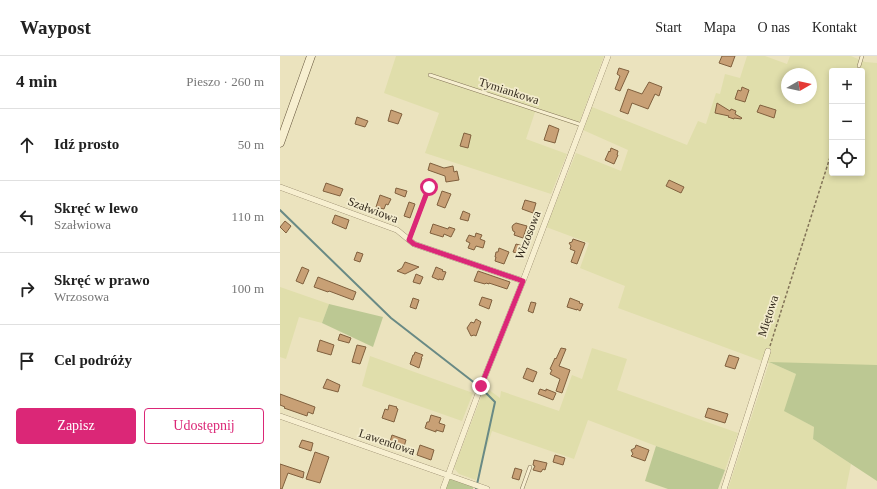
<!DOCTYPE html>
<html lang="pl">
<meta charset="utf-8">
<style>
:root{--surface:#fff;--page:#f2f2f2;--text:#222;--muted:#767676;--line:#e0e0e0;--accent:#db2777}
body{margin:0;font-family:Georgia,serif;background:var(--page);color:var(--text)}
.controls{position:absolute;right:12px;top:12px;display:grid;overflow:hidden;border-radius:4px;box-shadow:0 2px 6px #0003}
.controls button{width:36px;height:36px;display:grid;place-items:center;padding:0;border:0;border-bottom:1px solid var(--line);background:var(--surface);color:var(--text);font:20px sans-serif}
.compass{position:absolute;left:501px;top:12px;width:36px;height:36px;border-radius:50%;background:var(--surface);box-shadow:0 2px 6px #0003;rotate:81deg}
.stop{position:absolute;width:12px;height:12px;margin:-9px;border:3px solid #db2777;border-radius:50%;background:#fff}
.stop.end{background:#db2777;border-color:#fff;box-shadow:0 1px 4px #0008}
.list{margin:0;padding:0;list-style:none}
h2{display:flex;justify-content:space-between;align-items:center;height:52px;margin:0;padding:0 16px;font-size:17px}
h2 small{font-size:13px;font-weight:400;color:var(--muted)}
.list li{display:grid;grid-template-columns:26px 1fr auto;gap:12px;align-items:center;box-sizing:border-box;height:72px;padding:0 16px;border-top:1px solid var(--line)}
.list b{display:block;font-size:15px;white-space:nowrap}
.list p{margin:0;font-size:13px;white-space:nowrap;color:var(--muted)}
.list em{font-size:13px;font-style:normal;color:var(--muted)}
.actions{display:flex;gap:8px;padding:12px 16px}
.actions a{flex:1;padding:9px 0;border:1px solid var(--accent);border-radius:4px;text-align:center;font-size:14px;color:var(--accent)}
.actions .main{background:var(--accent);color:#fff}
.icon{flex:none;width:22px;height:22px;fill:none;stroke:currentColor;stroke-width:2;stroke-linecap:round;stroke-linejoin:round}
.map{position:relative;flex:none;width:597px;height:433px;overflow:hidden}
header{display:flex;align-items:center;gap:24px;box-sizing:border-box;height:56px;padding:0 20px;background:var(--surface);border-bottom:1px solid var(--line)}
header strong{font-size:19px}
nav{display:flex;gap:22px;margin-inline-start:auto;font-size:14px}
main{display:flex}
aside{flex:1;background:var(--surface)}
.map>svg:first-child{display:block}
</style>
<header>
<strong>Waypost</strong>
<nav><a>Start</a><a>Mapa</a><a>O nas</a><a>Kontakt</a></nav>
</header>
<main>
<aside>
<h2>4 min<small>Pieszo · 260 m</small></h2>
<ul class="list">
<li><svg class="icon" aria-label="ahead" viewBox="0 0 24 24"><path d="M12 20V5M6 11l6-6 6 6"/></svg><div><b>Idź prosto</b></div><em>50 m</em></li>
<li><svg class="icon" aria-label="left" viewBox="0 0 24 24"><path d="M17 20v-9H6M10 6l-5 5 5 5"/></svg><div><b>Skręć w lewo</b><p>Szałwiowa</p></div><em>110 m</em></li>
<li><svg class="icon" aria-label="right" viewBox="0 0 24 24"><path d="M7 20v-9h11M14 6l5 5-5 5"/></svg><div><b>Skręć w prawo</b><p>Wrzosowa</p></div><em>100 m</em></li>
<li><svg class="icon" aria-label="arrive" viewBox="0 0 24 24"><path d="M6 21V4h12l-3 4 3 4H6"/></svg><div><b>Cel podróży</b></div></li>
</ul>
<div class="actions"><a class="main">Zapisz</a><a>Udostępnij</a></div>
</aside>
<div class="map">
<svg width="597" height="433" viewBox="0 0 597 433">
<rect width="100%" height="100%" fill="#ebe3be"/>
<path fill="#e0deab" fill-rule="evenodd" d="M 116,0 L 324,0 L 298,70 L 255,56 L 246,83 L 287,98 L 271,138 L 145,97 L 159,57 L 104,37 Z
M 467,0 L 485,0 L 507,8 L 510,0 L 571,0 L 585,6 L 597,7 L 597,311 L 491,307 L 516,318 L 505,355 L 534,371 L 533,383 L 571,408 L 566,433 L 448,433 L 489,307 L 485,306 L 338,252 L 345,230 L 300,212 L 309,187 L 266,171 L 296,97 L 341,115 L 348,94 L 303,74 L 312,51 L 407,89 L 418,65 L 426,68 L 436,37 L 440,38 L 445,18 L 460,22 ZM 552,15 L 582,15 L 582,117 L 552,117 ZM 507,18 L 531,18 L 531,42 L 507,42 Z
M 0,231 L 49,248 L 42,267 L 19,261 L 6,303 L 0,301 Z
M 312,292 L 347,303 L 337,334 L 458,377 L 445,414 L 376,390 L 308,364 L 294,403 L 212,375 L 196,424 L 179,418 L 174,412 L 205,331 L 220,342 L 221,335 L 279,355 L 292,319 L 302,323 Z
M 90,300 L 193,337 L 182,365 L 82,330 Z"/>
<path fill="#bcc893" d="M 49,248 L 103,261 L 93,291 L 42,267 Z
M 489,306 L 597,309 L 597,425 L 533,383 L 534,371 L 504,355 L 516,318 Z
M 376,390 L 445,414 L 438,433 L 388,433 L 365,425 Z
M 169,421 L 193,430 L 193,433 L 165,433 Z"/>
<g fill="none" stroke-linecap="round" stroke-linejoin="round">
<path stroke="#698a85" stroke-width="2" d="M 0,154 L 111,262 L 196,328
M 196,433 L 215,346 L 203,334"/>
</g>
<path fill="#c8a075" stroke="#80603e" d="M 442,0 L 455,0 L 451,11 L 439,7 Z
M 339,12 L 349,15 L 340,35 L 335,33 L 340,20 L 337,18 Z
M 369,26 L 382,31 L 379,40 L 375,38 L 368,53 L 352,47 L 348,58 L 340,55 L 348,33 L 362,38 Z
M 462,31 L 469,34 L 465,46 L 455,43 L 458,34 L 461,35 Z
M 437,47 L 450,55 L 451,53 L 456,55 L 455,58 L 462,62 L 461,63 L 454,62 L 454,63 L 448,61 L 449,60 L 435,57 Z
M 480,49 L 496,54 L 494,62 L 477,56 Z
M 111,54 L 122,58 L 118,68 L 108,65 Z
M 77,61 L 88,65 L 85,71 L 75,68 Z
M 269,69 L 279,73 L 275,87 L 264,84 Z
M 184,77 L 191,79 L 188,92 L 180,90 Z
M 331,92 L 338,95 L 337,99 L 338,99 L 334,108 L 325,104 L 329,95 L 330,96 Z
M 150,107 L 164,112 L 173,110 L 174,116 L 177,115 L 179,124 L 166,126 L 165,120 L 148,114 Z
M 389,124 L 404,131 L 401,137 L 386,130 Z
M 46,127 L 63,133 L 60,140 L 43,135 Z
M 116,132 L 127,135 L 125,141 L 115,137 Z
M 162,135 L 171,138 L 165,152 L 157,149 Z
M 100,139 L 111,143 L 108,149 L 106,148 L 104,153 L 96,151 Z
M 245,144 L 256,147 L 253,157 L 242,153 Z
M 129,146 L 135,148 L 130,162 L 124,160 Z
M 183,155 L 190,158 L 188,165 L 180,163 Z
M 55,159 L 69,164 L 66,173 L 52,167 Z
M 5,165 L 11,170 L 6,177 L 0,171 Z
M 236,167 L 247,170 L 243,182 L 234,179 L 235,176 L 233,175 L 232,171 L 233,169 Z
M 153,168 L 168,173 L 169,171 L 175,173 L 171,181 L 164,178 L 163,181 L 150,177 Z
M 196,177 L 202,179 L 200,183 L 205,185 L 203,192 L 196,190 L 194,194 L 188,192 L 190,187 L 186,185 L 189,179 L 195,181 Z
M 293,183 L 305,187 L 297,208 L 291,206 L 295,195 L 290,193 L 291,190 L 289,187 L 292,186 Z
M 236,188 L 243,190 L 240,198 L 233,196 Z
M 219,192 L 229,196 L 224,208 L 215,205 L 216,201 L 215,201 L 216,196 L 218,196 Z
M 77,196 L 83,198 L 80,206 L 74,204 Z
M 125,206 L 139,211 L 125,218 L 117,215 L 122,212 Z
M 22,211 L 29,214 L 23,228 L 16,225 Z
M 156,211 L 163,214 L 162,215 L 166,216 L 163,224 L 159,223 L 159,224 L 152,221 Z
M 198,215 L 230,226 L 227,233 L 209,227 L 209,228 L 206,227 L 205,228 L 194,225 Z
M 136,218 L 143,221 L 140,228 L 133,226 Z
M 38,221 L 76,236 L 73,244 L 49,235 L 48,236 L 34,231 Z
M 202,241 L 212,244 L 209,253 L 199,249 Z
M 133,242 L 139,244 L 136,253 L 130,251 Z
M 290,242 L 300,246 L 299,247 L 303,248 L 300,255 L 297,253 L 297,254 L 287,251 Z
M 251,246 L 256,247 L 253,257 L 248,255 Z
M 196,263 L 201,266 L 196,280 L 194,279 L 191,280 L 187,272 L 191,266 L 194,267 Z
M 60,278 L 71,282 L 69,287 L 58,284 Z
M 40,284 L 54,289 L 51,299 L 37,295 Z
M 77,289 L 86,291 L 80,308 L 72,306 Z
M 281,292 L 286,293 L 279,310 L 290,314 L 282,337 L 276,335 L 280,323 L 270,318 L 272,314 L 270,313 L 275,302 L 276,303 Z
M 135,296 L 143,299 L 141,302 L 142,302 L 139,312 L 130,308 L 133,299 L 134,299 Z
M 449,299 L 459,302 L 455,313 L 445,310 Z
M 247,312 L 257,316 L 253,326 L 243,322 Z
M 47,323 L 60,329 L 58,336 L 43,332 Z
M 260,333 L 266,335 L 266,333 L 276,337 L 273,344 L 258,338 Z
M 0,338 L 35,351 L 33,358 L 28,356 L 27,360 L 4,352 L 5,351 L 0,349 Z
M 109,349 L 117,351 L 116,352 L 118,353 L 114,366 L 102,362 L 105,353 L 108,354 Z
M 428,352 L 448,358 L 445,367 L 425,361 Z
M 151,359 L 161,362 L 159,367 L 165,369 L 163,376 L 156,374 L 156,376 L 145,372 L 147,366 L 149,366 Z
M 112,379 L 126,384 L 123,394 L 109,389 Z
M 22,384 L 33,387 L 31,395 L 19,391 Z
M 140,389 L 154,394 L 151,404 L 137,399 Z
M 356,389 L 369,394 L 365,405 L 351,400 L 353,398 L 351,394 L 355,392 Z
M 35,396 L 49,401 L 40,427 L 26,423 Z
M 275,399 L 285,402 L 283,409 L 273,406 Z
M 254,404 L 267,407 L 265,414 L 263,413 L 261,416 L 253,414 L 255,410 L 253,409 Z
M 0,408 L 24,416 L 23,422 L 8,417 L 2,433 L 0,433 Z
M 235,412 L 242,414 L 239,424 L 232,422 Z"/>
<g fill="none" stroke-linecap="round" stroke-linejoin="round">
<g stroke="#827357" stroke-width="4">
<path id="service" d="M 579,10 L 582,0
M 150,19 L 302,69
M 129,184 L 149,131
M 242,433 L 250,411"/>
</g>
<g stroke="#827357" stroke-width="6">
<path id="minor" d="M 0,131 L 117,174 L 134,188 L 243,225
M 0,360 L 207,433
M 163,433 L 201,330 L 243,225 L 328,0
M 444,433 L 488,295"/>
</g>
<g stroke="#64543b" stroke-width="9">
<path id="secondary" d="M 0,87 L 31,0"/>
</g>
<path stroke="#827357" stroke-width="1.5" stroke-dasharray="3 2" stroke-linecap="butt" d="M 490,290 L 552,95"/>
<use href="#service" stroke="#f7efd0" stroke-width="3"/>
<use href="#minor" stroke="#f7efd0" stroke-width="5.5"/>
<use href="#secondary" stroke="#f7efd0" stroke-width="8"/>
</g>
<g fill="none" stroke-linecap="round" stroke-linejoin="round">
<path stroke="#db2777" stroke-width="5" d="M 149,131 L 129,184 L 134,188 L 243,225 L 201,330"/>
</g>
<g text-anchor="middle" stroke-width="3.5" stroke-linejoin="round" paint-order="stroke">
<g font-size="12" fill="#32291c" stroke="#f3eccd">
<text transform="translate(229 35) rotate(18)" y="4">Tymiankowa</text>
<text transform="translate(93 154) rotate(21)" y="4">Szałwiowa</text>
<text transform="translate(248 179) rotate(-69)" y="4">Wrzosowa</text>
<text transform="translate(488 260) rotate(-72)" y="4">Miętowa</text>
<text transform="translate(107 386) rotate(19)" y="4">Lawendowa</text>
</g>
</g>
</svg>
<div class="controls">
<button>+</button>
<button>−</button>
<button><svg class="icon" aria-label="locate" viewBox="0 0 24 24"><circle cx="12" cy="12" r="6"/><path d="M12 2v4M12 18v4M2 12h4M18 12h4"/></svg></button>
</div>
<svg class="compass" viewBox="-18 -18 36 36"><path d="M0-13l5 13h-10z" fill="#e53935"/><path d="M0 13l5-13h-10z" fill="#767676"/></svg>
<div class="stop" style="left:149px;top:131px"></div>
<div class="stop end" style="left:201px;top:330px"></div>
</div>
</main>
